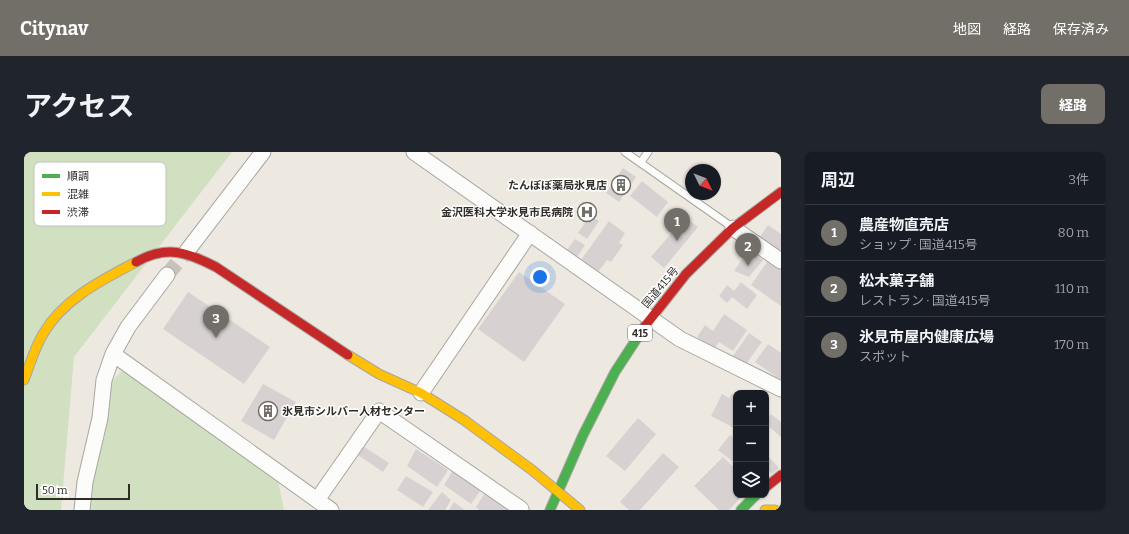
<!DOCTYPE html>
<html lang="ja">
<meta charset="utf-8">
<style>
:root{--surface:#171b24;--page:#20242c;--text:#f1f3f6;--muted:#9ea1a6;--line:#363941;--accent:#726e68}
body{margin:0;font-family:Bitter,"Noto Sans JP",serif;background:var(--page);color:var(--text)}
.controls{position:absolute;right:12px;bottom:12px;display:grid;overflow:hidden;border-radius:8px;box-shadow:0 1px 3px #0004}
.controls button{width:36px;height:36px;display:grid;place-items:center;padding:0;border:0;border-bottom:1px solid var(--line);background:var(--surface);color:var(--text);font:20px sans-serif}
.compass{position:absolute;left:661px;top:12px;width:36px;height:36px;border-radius:50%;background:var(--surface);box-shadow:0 1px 3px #0004;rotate:132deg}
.scale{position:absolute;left:12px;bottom:10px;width:94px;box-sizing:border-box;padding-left:4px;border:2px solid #302c27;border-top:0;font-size:11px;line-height:14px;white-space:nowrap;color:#302c27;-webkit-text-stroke:3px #fff;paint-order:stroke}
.you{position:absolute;left:516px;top:125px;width:14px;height:14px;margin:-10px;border:3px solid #fff;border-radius:50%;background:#1a73e8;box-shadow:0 0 0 6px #1a73e833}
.badge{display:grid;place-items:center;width:26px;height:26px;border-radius:50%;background:var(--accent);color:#fff;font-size:13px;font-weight:700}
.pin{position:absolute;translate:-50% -33px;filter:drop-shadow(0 1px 2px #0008)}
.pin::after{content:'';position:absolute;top:21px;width:14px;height:12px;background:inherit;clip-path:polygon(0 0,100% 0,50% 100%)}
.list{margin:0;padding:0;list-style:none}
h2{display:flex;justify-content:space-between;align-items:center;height:52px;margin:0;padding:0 16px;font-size:17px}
h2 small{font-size:13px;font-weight:400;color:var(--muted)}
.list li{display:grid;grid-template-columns:26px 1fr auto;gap:12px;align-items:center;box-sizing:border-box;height:56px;padding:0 16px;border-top:1px solid var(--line)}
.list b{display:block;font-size:15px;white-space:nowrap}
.list p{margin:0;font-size:13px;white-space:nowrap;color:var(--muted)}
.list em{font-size:13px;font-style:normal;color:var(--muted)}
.icon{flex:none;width:22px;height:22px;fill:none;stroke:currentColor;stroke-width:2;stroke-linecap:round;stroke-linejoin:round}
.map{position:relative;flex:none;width:757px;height:358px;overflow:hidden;border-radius:8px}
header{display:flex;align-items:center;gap:24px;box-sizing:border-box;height:56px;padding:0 20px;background:var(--accent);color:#fff}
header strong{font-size:19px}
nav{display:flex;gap:22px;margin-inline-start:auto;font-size:14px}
.intro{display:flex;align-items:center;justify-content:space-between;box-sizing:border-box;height:96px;padding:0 24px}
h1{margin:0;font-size:28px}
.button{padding:10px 18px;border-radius:8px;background:var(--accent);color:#fff;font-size:14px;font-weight:700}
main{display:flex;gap:24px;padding:0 24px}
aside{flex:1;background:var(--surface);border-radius:8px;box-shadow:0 1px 3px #0004}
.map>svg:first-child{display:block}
</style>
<header>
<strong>Citynav</strong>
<nav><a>地図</a><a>経路</a><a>保存済み</a></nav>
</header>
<div class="intro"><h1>アクセス</h1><a class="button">経路</a></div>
<main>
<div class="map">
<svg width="757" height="358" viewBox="0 0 757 358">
<rect width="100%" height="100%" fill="#ede9e1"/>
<path fill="#d1e0c1" d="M 0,0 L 208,0 L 50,205 L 37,358 L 0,358 Z
M 98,219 L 254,329 L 260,358 L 63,358 L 63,350 L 80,287 L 88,229 Z"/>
<path fill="#d7d2d1" d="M 599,16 L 612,25 L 595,50 L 582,41 Z
M 618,29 L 644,50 L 633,65 L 606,44 Z
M 566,63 L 575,69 L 563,87 L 554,81 Z
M 661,65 L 674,75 L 640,116 L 627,105 Z
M 585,69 L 601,81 L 595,91 L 599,93 L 587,110 L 583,108 L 574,120 L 557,108 Z
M 744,73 L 757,82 L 757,113 L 729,95 Z
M 551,87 L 561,93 L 553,105 L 543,98 Z
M 724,98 L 739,108 L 725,125 L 710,119 Z
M 746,106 L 757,114 L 757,154 L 727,133 Z
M 495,120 L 541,152 L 500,210 L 454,177 Z
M 717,130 L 733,143 L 723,157 L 708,145 L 703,151 L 695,144 L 703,133 L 710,139 Z
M 164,140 L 246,195 L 220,232 L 139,177 Z
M 700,162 L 723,178 L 709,199 L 695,190 L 690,197 L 673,185 L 681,173 L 689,179 Z
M 725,181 L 738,190 L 722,212 L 709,204 Z
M 744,192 L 757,201 L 757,228 L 731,210 Z
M 239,232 L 272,250 L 250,288 L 217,269 Z
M 708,241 L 712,243 L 712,277 L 687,264 L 698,242 L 705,246 Z
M 747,262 L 757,270 L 757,285 L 742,272 L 742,269 Z
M 614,266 L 632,282 L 601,319 L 582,304 Z
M 706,283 L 712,287 L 712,312 L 694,298 Z
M 337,293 L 365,311 L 359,320 L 331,301 Z
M 392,297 L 424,318 L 413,335 L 383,314 Z
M 639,301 L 655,315 L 616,358 L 605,358 L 596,350 Z
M 699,305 L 712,317 L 712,343 L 719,343 L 705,358 L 695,358 L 670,334 Z
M 745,305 L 755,316 L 748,322 L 742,316 L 742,307 Z
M 429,318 L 457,338 L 447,352 L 420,333 Z
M 382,324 L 409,340 L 399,355 L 373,338 Z
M 418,340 L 427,348 L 421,358 L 404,358 Z
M 461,341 L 485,358 L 455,358 L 452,355 Z
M 430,350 L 441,358 L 425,358 Z"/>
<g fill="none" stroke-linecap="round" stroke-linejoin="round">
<path stroke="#c7c3bc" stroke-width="15" stroke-dasharray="15 8" stroke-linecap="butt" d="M 143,123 L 163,99"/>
<g stroke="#a9a6a1" stroke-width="9">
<path id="lane" d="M 601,0 L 708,75
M 617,10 L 624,0"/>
</g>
<g stroke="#a9a6a1" stroke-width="17">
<path id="street" d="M 390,0 L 656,187 L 757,237
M 709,76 L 757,109
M 163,99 L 239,0
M 89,202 L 307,358
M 397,241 L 506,81
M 293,348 L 355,259 L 497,357 L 496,358
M 58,358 L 61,330 L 76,266 L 80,228 L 89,202 L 104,175 L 143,123"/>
</g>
<g stroke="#a9a6a1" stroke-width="11">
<path id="fast" d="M 526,358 L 559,283 L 591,220 L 621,174
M 717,358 L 732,343"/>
</g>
<g stroke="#a9a6a1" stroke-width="11">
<path id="slow" d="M 324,203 L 355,222 L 397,241 L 440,268 L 508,318 L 556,358
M 0,228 C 6,213 10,197 19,182 C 39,147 78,128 112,110
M 741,358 L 751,358"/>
</g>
<g stroke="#a9a6a1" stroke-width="11">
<path id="jam" d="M 112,110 C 143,93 163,100 192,115 L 324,203
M 621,174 L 662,122 L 709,76 L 757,40
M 742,335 L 757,323"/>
</g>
<use href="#lane" stroke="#fcfcfa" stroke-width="7"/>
<use href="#street" stroke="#fcfcfa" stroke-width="15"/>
<use href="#fast" stroke="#4caf50" stroke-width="9"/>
<use href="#slow" stroke="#ffc107" stroke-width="9"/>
<use href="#jam" stroke="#c62828" stroke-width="9"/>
</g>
<defs>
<g id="building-ring" transform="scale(1)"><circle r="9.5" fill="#fff" stroke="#726e68" stroke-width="1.5"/><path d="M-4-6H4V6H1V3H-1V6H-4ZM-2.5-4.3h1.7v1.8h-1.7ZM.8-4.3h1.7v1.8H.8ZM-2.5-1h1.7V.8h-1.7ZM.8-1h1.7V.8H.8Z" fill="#726e68"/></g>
<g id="hospital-ring" transform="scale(1)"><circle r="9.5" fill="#fff" stroke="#726e68" stroke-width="1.5"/><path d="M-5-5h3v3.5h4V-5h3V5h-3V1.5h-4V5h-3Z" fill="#726e68"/></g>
</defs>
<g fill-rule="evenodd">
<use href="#building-ring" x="597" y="33"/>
<use href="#hospital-ring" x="563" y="60"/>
<use href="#building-ring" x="244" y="259"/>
</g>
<g text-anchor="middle" stroke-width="3" stroke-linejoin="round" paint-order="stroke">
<rect fill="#fff" stroke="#6e6b68" stroke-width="1" x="604" y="173" width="24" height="16" rx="3"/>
<g font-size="10" font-weight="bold" fill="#302c27">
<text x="616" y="185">415</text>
</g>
<g font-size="11" font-weight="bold" fill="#302c27" stroke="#fff" text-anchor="end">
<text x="583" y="37">たんぽぽ薬局氷見店</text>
<text x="549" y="64">金沢医科大学氷見市民病院</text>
<text x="258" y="263" text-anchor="start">氷見市シルバー人材センター</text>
</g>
<g font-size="11" fill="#302c27" stroke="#fff">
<text transform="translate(636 135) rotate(-50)" y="4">国道415号</text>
</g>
</g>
<rect x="10" y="10" width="132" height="64" rx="6" fill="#fff" stroke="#c1c0be" stroke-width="1"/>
<rect x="18" y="22" width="18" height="4" fill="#4caf50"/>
<rect x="18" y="40" width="18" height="4" fill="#ffc107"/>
<rect x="18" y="58" width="18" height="4" fill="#c62828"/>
<g font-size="11" fill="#302c27">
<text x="43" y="28">順調</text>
<text x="43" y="46">混雑</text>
<text x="43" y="64">渋滞</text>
</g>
</svg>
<div class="controls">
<button>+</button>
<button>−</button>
<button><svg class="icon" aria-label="layers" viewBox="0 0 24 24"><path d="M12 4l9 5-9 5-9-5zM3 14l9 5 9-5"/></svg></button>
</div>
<svg class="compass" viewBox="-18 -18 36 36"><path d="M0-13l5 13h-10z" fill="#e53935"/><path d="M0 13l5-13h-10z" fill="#9ea1a6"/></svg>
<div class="scale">50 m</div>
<div class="you"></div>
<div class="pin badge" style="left:653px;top:89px">1</div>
<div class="pin badge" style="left:724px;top:114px">2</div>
<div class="pin badge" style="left:192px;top:186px">3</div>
</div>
<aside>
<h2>周辺<small>3件</small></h2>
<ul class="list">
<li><span class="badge">1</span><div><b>農産物直売店</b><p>ショップ · 国道415号</p></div><em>80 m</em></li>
<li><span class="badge">2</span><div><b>松木菓子舗</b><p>レストラン · 国道415号</p></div><em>110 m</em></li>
<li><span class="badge">3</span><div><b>氷見市屋内健康広場</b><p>スポット</p></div><em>170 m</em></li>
</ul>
</aside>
</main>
